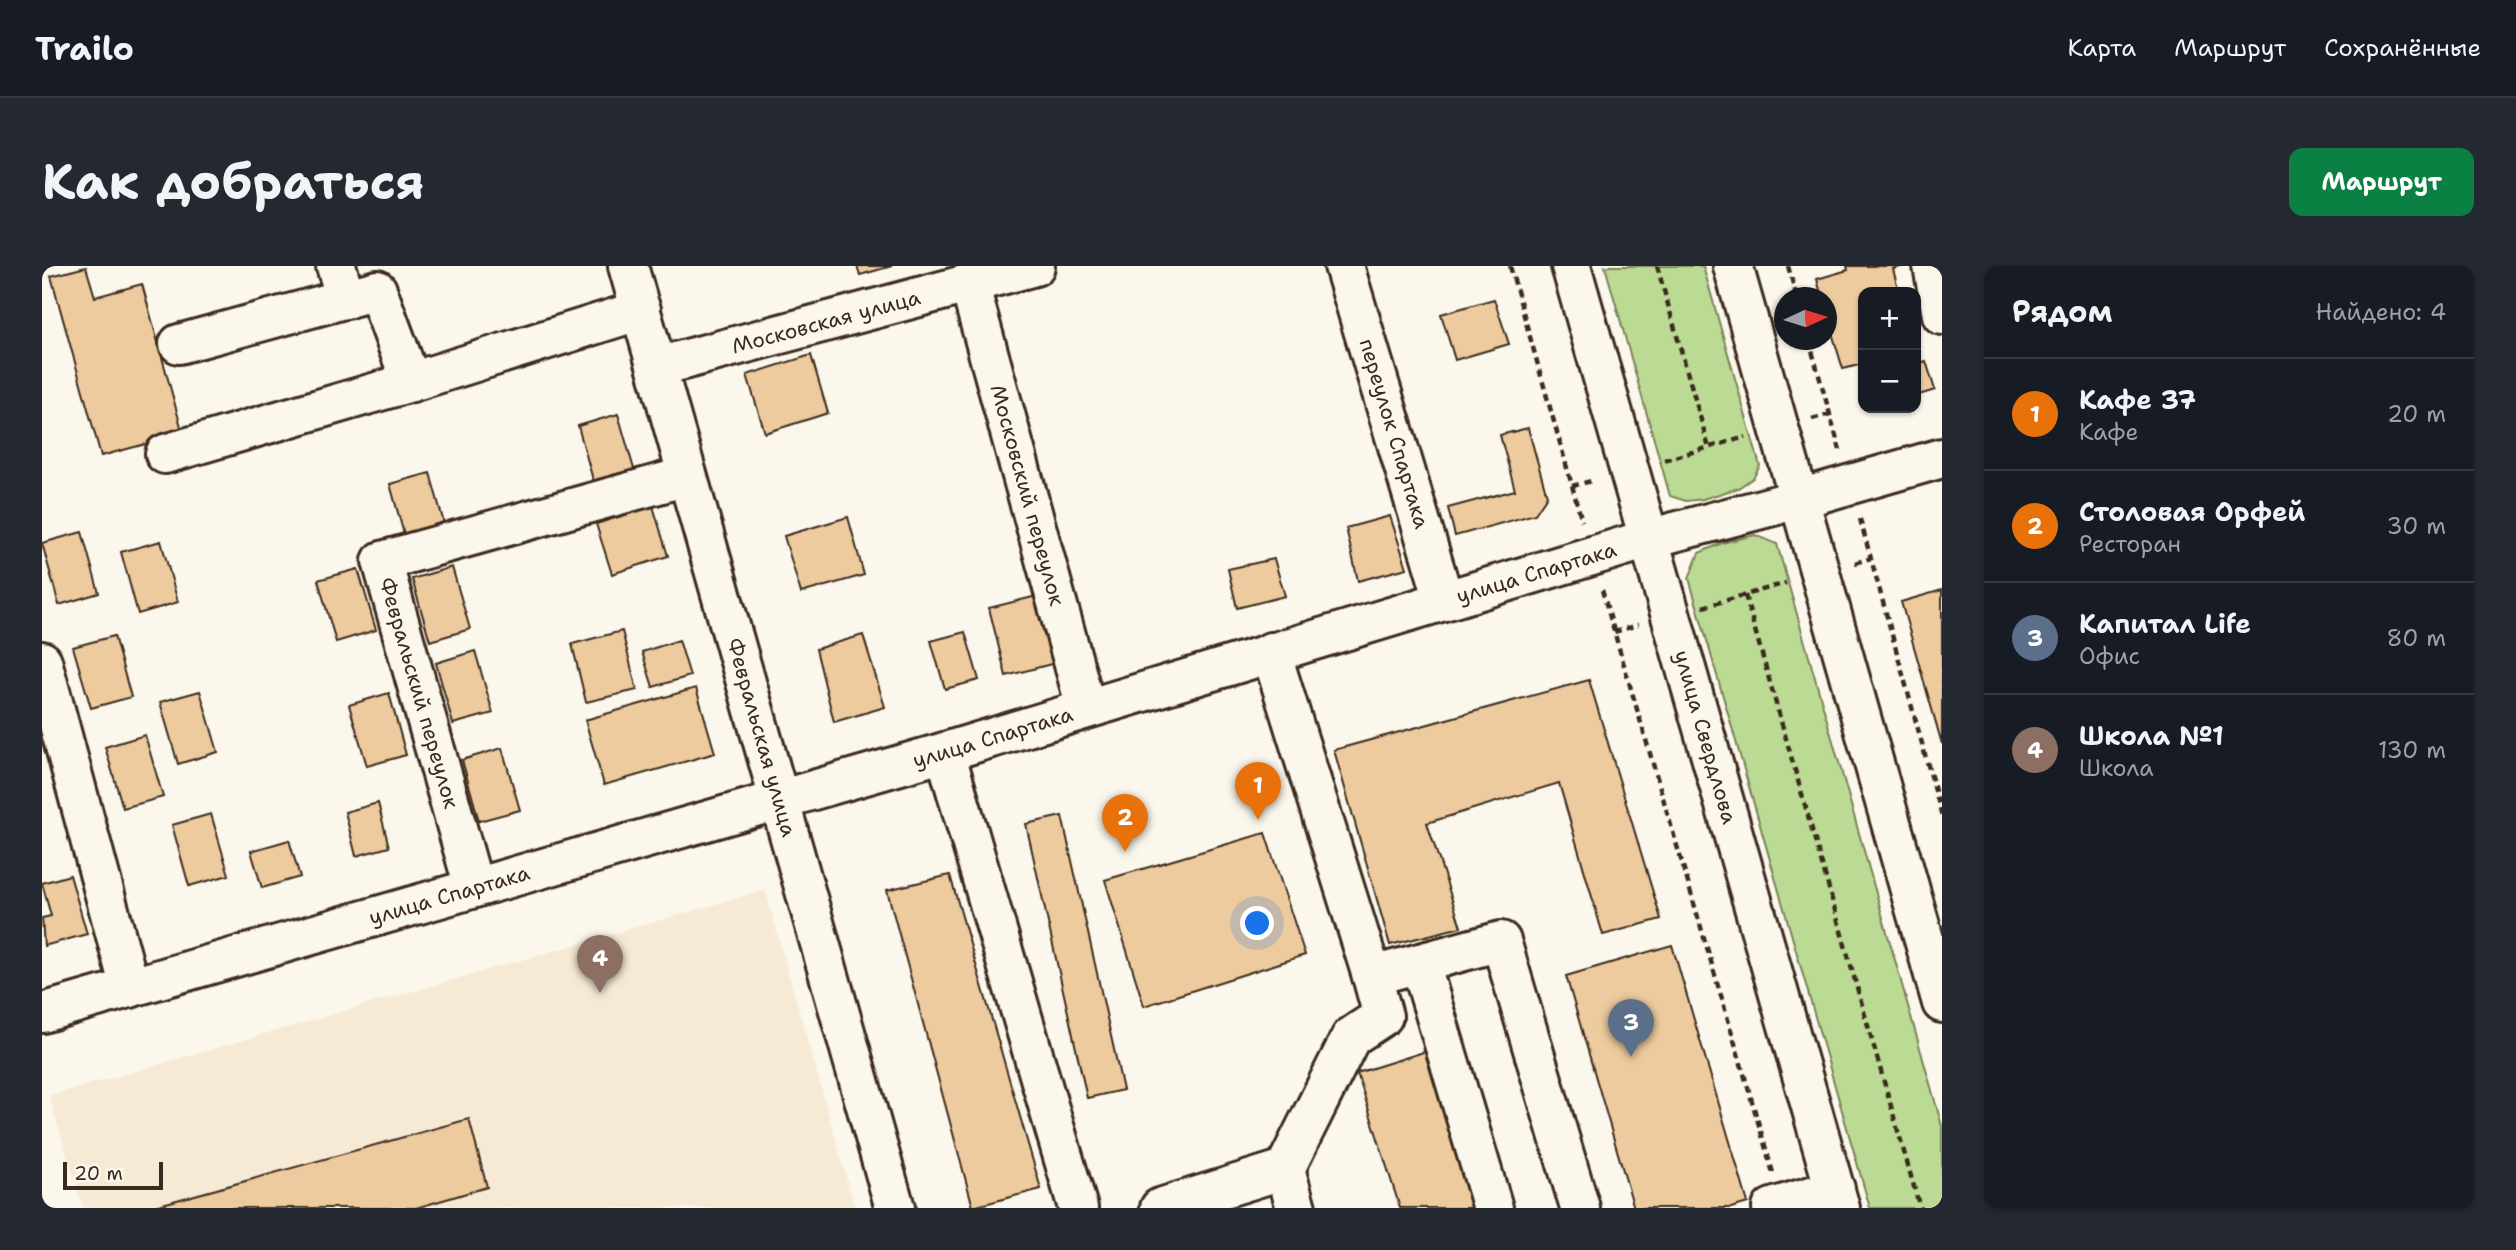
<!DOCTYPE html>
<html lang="ru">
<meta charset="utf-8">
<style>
:root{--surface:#171b24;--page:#242831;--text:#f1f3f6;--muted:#9ea1a6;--line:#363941;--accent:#0b8043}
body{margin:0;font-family:"Shantell Sans",sans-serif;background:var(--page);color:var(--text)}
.controls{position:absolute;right:21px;top:21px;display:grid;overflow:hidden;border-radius:14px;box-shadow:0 2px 5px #0004}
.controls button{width:63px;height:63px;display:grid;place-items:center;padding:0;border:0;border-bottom:2px solid var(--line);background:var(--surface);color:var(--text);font:35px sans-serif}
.compass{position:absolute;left:1732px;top:21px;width:63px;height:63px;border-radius:50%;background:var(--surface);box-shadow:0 2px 5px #0004;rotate:86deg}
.scale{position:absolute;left:21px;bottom:18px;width:100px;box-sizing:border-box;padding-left:7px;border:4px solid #3b2a1e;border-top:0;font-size:19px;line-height:24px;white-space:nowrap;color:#3b2a1e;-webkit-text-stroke:5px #fbf7ec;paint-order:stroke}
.you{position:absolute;left:1216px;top:658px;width:24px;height:24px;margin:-18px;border:5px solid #fff;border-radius:50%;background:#1a73e8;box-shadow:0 0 0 10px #1a73e833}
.badge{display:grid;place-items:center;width:46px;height:46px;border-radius:50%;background:var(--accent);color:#fff;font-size:23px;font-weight:700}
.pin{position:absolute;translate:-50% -58px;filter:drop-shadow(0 2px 4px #0008)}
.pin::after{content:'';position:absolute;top:37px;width:24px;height:21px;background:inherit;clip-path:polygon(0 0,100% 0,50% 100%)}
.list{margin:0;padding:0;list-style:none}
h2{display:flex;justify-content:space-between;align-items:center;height:91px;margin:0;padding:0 28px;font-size:30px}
h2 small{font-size:23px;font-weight:400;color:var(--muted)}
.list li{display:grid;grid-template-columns:46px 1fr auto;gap:21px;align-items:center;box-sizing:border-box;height:112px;padding:0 28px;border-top:2px solid var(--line)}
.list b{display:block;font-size:26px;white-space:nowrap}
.list p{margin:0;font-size:23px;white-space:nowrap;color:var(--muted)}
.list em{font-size:23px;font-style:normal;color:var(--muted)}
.map{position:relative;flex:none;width:1900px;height:942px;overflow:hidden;border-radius:14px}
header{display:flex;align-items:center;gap:42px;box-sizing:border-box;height:98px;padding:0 35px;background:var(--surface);border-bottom:2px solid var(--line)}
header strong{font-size:33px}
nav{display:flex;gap:38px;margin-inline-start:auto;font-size:24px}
.intro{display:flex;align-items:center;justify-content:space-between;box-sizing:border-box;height:168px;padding:0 42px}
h1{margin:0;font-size:49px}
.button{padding:18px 32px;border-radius:14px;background:var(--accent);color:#fff;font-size:24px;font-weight:700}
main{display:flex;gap:42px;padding:0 42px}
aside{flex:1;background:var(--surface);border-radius:14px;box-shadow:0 2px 5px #0004}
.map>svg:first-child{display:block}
</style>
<header>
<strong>Trailo</strong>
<nav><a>Карта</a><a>Маршрут</a><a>Сохранённые</a></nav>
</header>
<div class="intro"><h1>Как добраться</h1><a class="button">Маршрут</a></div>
<main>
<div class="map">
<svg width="1900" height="942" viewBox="0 0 1900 942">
<rect width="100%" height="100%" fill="#fbf7ec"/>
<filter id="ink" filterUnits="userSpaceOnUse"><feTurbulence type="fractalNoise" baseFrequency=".0143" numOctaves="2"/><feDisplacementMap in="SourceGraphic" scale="14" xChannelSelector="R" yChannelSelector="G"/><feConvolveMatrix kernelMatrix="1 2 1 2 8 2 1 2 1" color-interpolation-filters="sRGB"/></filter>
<g filter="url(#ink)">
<path fill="#f7ead5" d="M 723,624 L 813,942 L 41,942 L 7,830 Z"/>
<path fill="#bbda93" stroke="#7b8258" stroke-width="2" d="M 1563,0 L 1661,0 L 1718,200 L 1711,212 L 1696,222 L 1661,233 L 1644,235 L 1628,230 Z
M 1713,269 L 1735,278 L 1900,860 L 1900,942 L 1828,942 L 1647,312 L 1657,287 L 1680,277 Z"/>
<path fill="#edcb9e" stroke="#3b2a1e" stroke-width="2" d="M 815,0 L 850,0 L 818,9 Z
M 1805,0 L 1862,0 L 1851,3 L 1857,26 L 1821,26 L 1821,98 L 1801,103 L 1784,47 L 1784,32 L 1780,32 L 1775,13 L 1806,4 Z
M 44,1 L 53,31 L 100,18 L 141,168 L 59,190 L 9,10 Z
M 1452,33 L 1467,78 L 1413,94 L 1399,48 Z
M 769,89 L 786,147 L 723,167 L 705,109 Z
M 1884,95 L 1893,124 L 1874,130 L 1874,98 Z
M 576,148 L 594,210 L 553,221 L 536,160 Z
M 1486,162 L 1505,230 L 1493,248 L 1413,270 L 1406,242 L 1473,224 L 1458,169 Z
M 388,207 L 405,268 L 365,279 L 348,218 Z
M 611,240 L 626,290 L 570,308 L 554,258 Z
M 1348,250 L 1365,302 L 1316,315 L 1304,262 Z
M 806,251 L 822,309 L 759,327 L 742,270 Z
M 40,266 L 57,327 L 17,339 L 0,277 Z
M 119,275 L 136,336 L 96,348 L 79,286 Z
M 1232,293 L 1243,330 L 1195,342 L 1186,303 Z
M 410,301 L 428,363 L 388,375 L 370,313 Z
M 316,303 L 334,364 L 294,376 L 276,314 Z
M 1900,324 L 1900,478 L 1859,336 Z
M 995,330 L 1013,397 L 964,410 L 947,342 Z
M 580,365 L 595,424 L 544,436 L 530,378 Z
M 923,366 L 937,414 L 903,423 L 889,375 Z
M 821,369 L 843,441 L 792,456 L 774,383 Z
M 72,370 L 89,431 L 49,442 L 31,381 Z
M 637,374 L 648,410 L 611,421 L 600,386 Z
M 433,385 L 451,447 L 411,458 L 394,397 Z
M 1547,414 L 1619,653 L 1561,669 L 1517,517 L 1385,557 L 1419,661 L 1348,679 L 1292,484 Z
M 654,422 L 673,487 L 562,519 L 543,454 Z
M 158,425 L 176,486 L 136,498 L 118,436 Z
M 347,427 L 364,489 L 325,500 L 307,439 Z
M 103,469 L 121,531 L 81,542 L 63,481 Z
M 460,482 L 478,544 L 437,555 L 420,494 Z
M 336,537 L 347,581 L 314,590 L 303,546 Z
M 169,548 L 187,609 L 147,620 L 130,559 Z
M 1020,550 L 1081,824 L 1045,832 L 984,558 Z
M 1223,567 L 1263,689 L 1102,740 L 1063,614 Z
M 247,574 L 258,611 L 220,622 L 209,585 Z
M 28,609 L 45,668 L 2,680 L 0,652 L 9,650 L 0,617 Z
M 908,609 L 999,923 L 931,941 L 845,624 Z
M 1630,679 L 1706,937 L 1689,942 L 1592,942 L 1524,710 Z
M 1388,784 L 1438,942 L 1358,942 L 1315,807 Z
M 427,853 L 445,921 L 374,942 L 106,942 Z"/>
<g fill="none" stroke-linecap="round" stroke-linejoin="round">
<g stroke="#3b2a1e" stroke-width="44">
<g id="minor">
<path d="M 294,0 L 304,33"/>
<path id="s1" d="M 586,0 L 853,942"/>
<path id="s2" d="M 1302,0 L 1402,334"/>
<path d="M 1891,0 L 1900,49"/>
<path id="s3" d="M 927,17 L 1044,442"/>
<path id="s4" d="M 615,101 L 993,0"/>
<path d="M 369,116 L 599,44"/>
<path d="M 123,188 L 369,116 L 335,24 L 137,78"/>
<path d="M 1757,233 L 1900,192"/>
<path d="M 1229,386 L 1330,710 L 1459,675 L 1538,942"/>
<path d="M 0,395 L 88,722"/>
<path d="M 903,486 L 1036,942"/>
<path d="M 432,622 L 340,295 L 645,210"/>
<path d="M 1378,697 L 1451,942"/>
<path id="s5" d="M 0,747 L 903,486 L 1606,273"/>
<path d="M 1243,903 L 1254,942"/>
<path d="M 1118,942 L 1243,903 L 1309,771 L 1341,750 L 1330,710"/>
<path d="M 1730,942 L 1793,923"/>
</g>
</g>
<g stroke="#3b2a1e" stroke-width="44">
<g id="major">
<path id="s6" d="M 1529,0 L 1798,942"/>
<path d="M 1691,0 L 1900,737"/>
<path d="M 1606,273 L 1757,233"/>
</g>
</g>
<path stroke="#3b2a1e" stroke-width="4.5" stroke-dasharray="7 5" stroke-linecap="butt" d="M 1468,0 L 1540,255
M 1615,0 L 1667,182
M 1746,0 L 1755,32
M 1767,74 L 1798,184
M 1770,153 L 1788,148
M 1622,194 L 1704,171
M 1530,220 L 1553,214
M 1818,253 L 1900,550
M 1813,297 L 1829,292
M 1560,324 L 1731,907
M 1703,329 L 1878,942
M 1661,341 L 1744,317
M 1572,366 L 1596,359"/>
<use href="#minor" stroke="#fbf7ec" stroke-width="38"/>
<use href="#major" stroke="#fbf7ec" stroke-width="38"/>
</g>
</g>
<g text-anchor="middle" stroke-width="5" stroke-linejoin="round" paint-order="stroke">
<g font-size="21" fill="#3b2a1e" stroke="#fbf7ec">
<text dy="7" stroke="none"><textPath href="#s4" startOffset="175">Московская улица</textPath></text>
<text dy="7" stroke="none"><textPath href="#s2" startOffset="175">переулок Спартака</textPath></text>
<text dy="7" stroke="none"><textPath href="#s3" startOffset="220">Московский переулок</textPath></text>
<text dy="7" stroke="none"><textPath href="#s5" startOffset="1558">улица Спартака</textPath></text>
<text transform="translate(377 427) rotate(74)" y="7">Февральский переулок</text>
<text dy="7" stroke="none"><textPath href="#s1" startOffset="490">Февральская улица</textPath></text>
<text dy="7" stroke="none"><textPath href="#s5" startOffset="990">улица Спартака</textPath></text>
<text dy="7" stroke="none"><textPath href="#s6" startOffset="490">улица Свердлова</textPath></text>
<text dy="7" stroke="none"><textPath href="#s5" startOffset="424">улица Спартака</textPath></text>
</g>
</g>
</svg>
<div class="controls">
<button>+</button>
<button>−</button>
</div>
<svg class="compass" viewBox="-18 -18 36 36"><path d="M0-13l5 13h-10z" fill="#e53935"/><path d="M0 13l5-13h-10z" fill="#9ea1a6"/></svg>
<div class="scale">20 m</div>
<div class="you"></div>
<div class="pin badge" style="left:1216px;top:554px;background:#e8710a">1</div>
<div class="pin badge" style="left:1083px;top:586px;background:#e8710a">2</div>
<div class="pin badge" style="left:1589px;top:791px;background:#5c6f8a">3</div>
<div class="pin badge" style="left:558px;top:727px;background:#8d6e63">4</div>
</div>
<aside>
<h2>Рядом<small>Найдено: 4</small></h2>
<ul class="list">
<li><span class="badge" style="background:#e8710a">1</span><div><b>Кафе 37</b><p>Кафе</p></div><em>20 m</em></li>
<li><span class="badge" style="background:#e8710a">2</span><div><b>Столовая Орфей</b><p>Ресторан</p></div><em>30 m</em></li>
<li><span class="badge" style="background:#5c6f8a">3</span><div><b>Капитал Life</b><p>Офис</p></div><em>80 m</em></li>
<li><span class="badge" style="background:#8d6e63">4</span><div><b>Школа №1</b><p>Школа</p></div><em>130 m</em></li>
</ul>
</aside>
</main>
